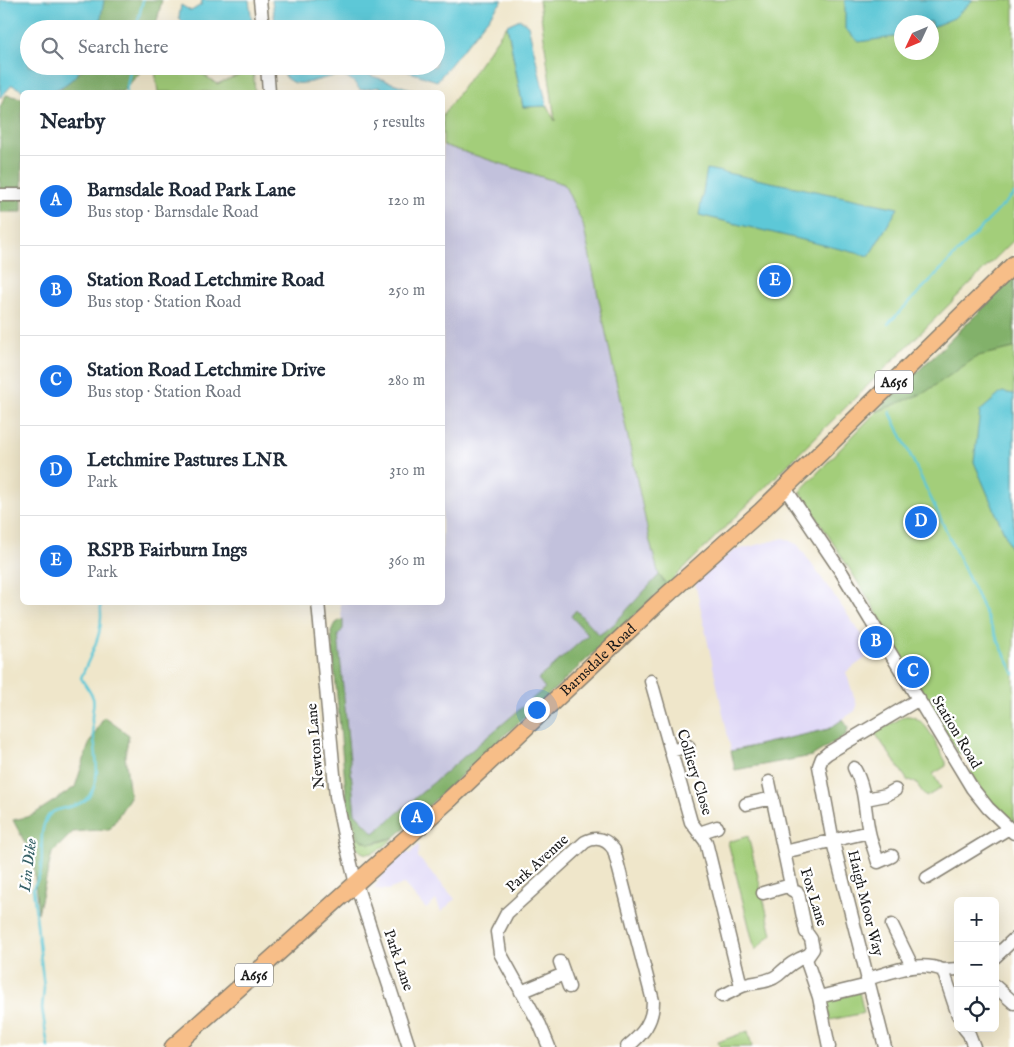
<!DOCTYPE html>
<meta charset="utf-8">
<style>
:root{--surface:#fff;--page:#f6f6f7;--text:#1f2937;--muted:#747a83;--line:#e0e1e3;--accent:#1a73e8}
body{margin:0;font-family:"IM FELL English",serif;background:var(--page);color:var(--text)}
.controls{position:absolute;right:15px;bottom:15px;display:grid;overflow:hidden;border-radius:8px;box-shadow:0 5px 20px #0002}
.controls button{width:45px;height:45px;display:grid;place-items:center;padding:0;border:0;border-bottom:1px solid var(--line);background:var(--surface);color:var(--text);font:25px sans-serif}
.compass{position:absolute;left:894px;top:15px;width:45px;height:45px;border-radius:50%;background:var(--surface);box-shadow:0 5px 20px #0002;rotate:226deg}
.you{position:absolute;left:536px;top:709px;width:18px;height:18px;margin:-12px;border:4px solid #fff;border-radius:50%;background:#1a73e8;box-shadow:0 0 0 8px #1a73e833}
.badge{display:grid;place-items:center;width:32px;height:32px;border-radius:50%;background:var(--accent);color:#fff;font-size:16px;font-weight:700}
.pin{position:absolute;translate:-50% -50%;border:2px solid #fff;box-shadow:0 1px 5px #0006}
.list{margin:0;padding:0;list-style:none}
h2{display:flex;justify-content:space-between;align-items:center;height:65px;margin:0;padding:0 20px;font-size:21px}
h2 small{font-size:16px;font-weight:400;color:var(--muted)}
.list li{display:grid;grid-template-columns:32px 1fr auto;gap:15px;align-items:center;box-sizing:border-box;height:90px;padding:0 20px;border-top:1px solid var(--line)}
.list b{display:block;font-size:19px;white-space:nowrap}
.list p{margin:0;font-size:16px;white-space:nowrap;color:var(--muted)}
.list em{font-size:16px;font-style:normal;color:var(--muted)}
.icon{flex:none;width:28px;height:28px;fill:none;stroke:currentColor;stroke-width:2;stroke-linecap:round;stroke-linejoin:round}
.map{position:relative;flex:none;width:1014px;height:1047px;overflow:hidden}
.search{position:absolute;background:var(--surface);box-shadow:0 5px 20px #0002;left:20px;top:20px;width:425px;height:55px;display:flex;align-items:center;gap:12px;box-sizing:border-box;padding:0 18px;border-radius:28px;color:var(--muted);font-size:19px}
.panel{position:absolute;background:var(--surface);box-shadow:0 5px 20px #0002;left:20px;top:90px;width:425px;height:515px;border-radius:8px}
.map>svg:first-child{display:block}
</style>
<div class="map">
<svg width="1014" height="1047" viewBox="0 0 1014 1047">
<rect width="100%" height="100%" fill="#fff"/>
<filter id="ink" filterUnits="userSpaceOnUse"><feTurbulence type="fractalNoise" baseFrequency=".02" numOctaves="2"/><feDisplacementMap in="SourceGraphic" scale="10" xChannelSelector="R" yChannelSelector="G"/><feConvolveMatrix kernelMatrix="1 2 1 2 8 2 1 2 1" color-interpolation-filters="sRGB"/></filter>
<filter id="wash" filterUnits="userSpaceOnUse"><feTurbulence type="fractalNoise" baseFrequency=".0096" numOctaves="4" result="noise"/><feDisplacementMap in="SourceGraphic" scale="20" xChannelSelector="R" yChannelSelector="G"/><feGaussianBlur stdDeviation="1.12" result="paint"/><feColorMatrix in="noise" values="0 0 0 0 0 0 0 0 0 0 0 0 0 0 0 0 0 1.4 0 .05"/><feComposite in="paint" operator="in"/></filter>
<g filter="url(#wash)">
<rect width="100%" height="100%" fill="#efe6ca"/>
<path fill="#ddd5f6" d="M 784,538 L 798,545 L 874,652 L 846,672 L 857,706 L 855,711 L 843,719 L 829,729 L 731,751 L 695,582 L 700,575 L 733,551 Z
M 419,844 L 418,857 L 455,899 L 441,912 L 436,900 L 426,909 L 404,884 L 388,890 L 374,889 L 382,874 L 407,850 L 409,854 Z"/>
<path fill="#c2c1dc" d="M 443,145 L 564,184 L 583,224 L 659,575 L 613,625 L 599,635 L 576,610 L 571,616 L 588,635 L 538,679 L 545,688 L 374,834 L 355,813 L 338,635 L 343,629 L 340,603 L 442,602 Z"/>
<path fill="#a3ce7a" stroke="#60754b" fill-rule="evenodd" d="M 539,0 L 1014,0 L 1014,240 L 667,585 L 659,575 L 650,542 L 583,224 L 564,184 L 443,145 L 443,115 L 507,25 L 523,107 L 547,106 L 555,121 ZM 902,22 L 932,22 L 932,52 L 902,52 Z
M 174,66 L 191,66 L 217,84 L 253,69 L 255,92 L 158,92 L 155,71 Z
M 1014,278 L 1014,825 C 997,809 982,794 971,773 L 974,767 L 966,754 L 958,753 L 873,606 L 800,491 L 876,412 Z
M 905,716 C 926,714 937,747 946,762 L 946,766 L 933,774 L 941,788 L 926,797 L 916,783 L 910,780 L 908,781 L 875,733 Z
M 348,814 L 355,821 L 359,838 C 370,848 383,841 395,837 C 361,869 353,851 348,814 Z
M 748,836 L 772,934 L 755,950 L 728,842 Z
M 859,992 L 864,1013 L 830,1020 L 827,1004 L 828,1001 Z
M 748,1031 L 752,1047 L 720,1047 L 718,1042 Z"/>
<path fill="#82b16a" stroke="#4f6643" d="M 104,0 L 162,0 L 155,29 L 96,29 Z
M 87,66 L 146,66 L 122,92 L 57,92 Z
M 6,95 L 22,98 L 22,212 L 0,212 L 0,107 Z
M 1014,278 L 1014,348 L 978,356 L 924,393 L 876,412 Z
M 659,575 L 667,585 L 395,837 L 370,844 L 359,838 L 355,821 L 348,814 L 331,632 L 336,623 L 343,619 L 343,629 L 338,635 L 355,813 L 374,833 L 545,688 L 538,679 L 588,635 L 571,616 L 576,610 L 599,635 L 613,625 Z
M 104,717 L 129,735 L 125,755 L 130,797 L 110,829 L 73,832 L 52,853 L 38,913 L 33,858 L 13,820 L 31,816 L 75,787 L 89,744 Z
M 843,719 L 848,728 L 846,735 L 812,756 L 735,770 L 731,751 L 829,729 Z"/>
<path fill="#5dc8d7" stroke="#3c727a" d="M 0,0 L 104,0 L 99,29 L 29,29 L 29,66 L 82,66 C 74,84 47,98 27,92 C 22,91 17,87 12,85 L 0,98 Z
M 202,0 L 249,0 L 253,29 L 186,29 L 179,17 L 181,5 L 191,11 L 201,5 Z
M 272,0 L 503,0 L 437,81 L 392,66 L 436,66 L 436,29 L 276,29 Z
M 845,0 L 973,0 L 954,18 L 932,27 L 932,22 L 902,22 L 901,36 L 859,42 L 845,29 Z
M 520,19 L 528,25 L 547,106 L 523,107 L 507,25 Z
M 282,66 L 343,66 L 419,92 L 389,92 L 379,87 L 360,90 C 355,83 351,78 342,76 C 324,73 287,100 282,66 Z
M 707,169 L 898,208 L 869,256 L 699,215 Z
M 1002,392 L 1014,394 L 1014,556 L 974,462 L 980,411 Z"/>
<g fill="none" stroke-linecap="round" stroke-linejoin="round">
<path stroke="#5dc8d7" stroke-width="2.5" d="M 136,29 L 143,0
M 126,92 L 131,66
M 888,324 L 1014,194
M 890,412 L 1014,674
M 48,1047 L 42,1008 L 44,988 L 33,888 C 35,884 38,879 40,874 C 45,856 37,835 47,818 C 53,806 72,810 84,801 C 106,785 93,744 92,721 C 91,714 95,705 93,698 C 90,691 85,685 81,678 C 92,650 105,634 100,602"/>
</g>
</g>
<g filter="url(#ink)">
<g fill="none" stroke-linecap="round" stroke-linejoin="round">
<g stroke="#868173" stroke-width="15">
<path id="minor" d="M 260,0 L 263,29
M 267,66 L 269,92
M 0,195 L 22,195
M 785,488 L 842,573 L 972,788 L 988,808 L 1014,833
M 318,602 L 336,796 L 345,840 L 356,884 L 409,1047
M 651,681 L 691,822 L 706,842 L 741,986
M 671,751 L 688,746
M 854,768 C 866,789 864,809 869,832 C 871,842 875,852 878,862 L 892,856
M 769,782 L 784,852
M 866,799 L 886,795 L 895,790
M 746,804 L 773,798
M 699,833 L 717,827
M 927,878 L 1009,828
M 763,893 L 791,885
M 892,925 L 912,966
M 995,957 L 1014,939
M 560,962 L 569,987
M 943,970 L 958,969
M 867,979 C 892,972 918,960 943,970 L 958,1015
M 995,986 L 1014,1003
M 521,992 L 564,974
M 722,996 C 729,993 734,990 740,987 C 752,981 767,984 778,975 C 788,966 795,960 808,955
M 819,997 L 806,959 L 813,949 L 811,939 L 806,932 L 798,893 L 792,890 L 784,852 L 869,832
M 964,1028 L 969,1034 L 974,1047
M 549,1047 L 540,1025 L 500,953 L 497,932 L 507,913 L 585,842 C 596,836 607,839 614,850 L 653,1001 C 653,1022 643,1034 627,1047
M 829,1047 L 819,997 L 868,985
M 885,1047 L 833,842 L 819,766 L 822,758 L 828,753 L 919,699"/>
</g>
<g stroke="#868173" stroke-width="19">
<g id="major">
<path id="s1" d="M 173,1047 L 449,800 L 659,602 L 761,511 L 1014,264"/>
</g>
</g>
<use href="#minor" stroke="#fff" stroke-width="12"/>
<use href="#major" stroke="#f7be88" stroke-width="16"/>
</g>
</g>
<g text-anchor="middle" stroke-width="4.5" stroke-linejoin="round" paint-order="stroke">
<g fill="#fff" stroke="#606060" stroke-width="1">
<rect x="875" y="370.5" width="38" height="23" rx="4"/>
<rect x="235" y="963.5" width="38" height="23" rx="4"/>
</g>
<g font-size="14" font-weight="bold" fill="#1c1c1c">
<text x="894" y="387">A656</text>
<text x="254" y="980">A656</text>
</g>
<g font-size="15" fill="#1c1c1c" stroke="#fff">
<text dy="5" stroke="none"><textPath href="#s1" startOffset="575">Barnsdale Road</textPath></text>
<text transform="translate(957 732) rotate(59)" y="5">Station Road</text>
<text transform="translate(315 746) rotate(-95)" y="5">Newton Lane</text>
<text transform="translate(695 772) rotate(73)" y="5">Colliery Close</text>
<text transform="translate(537 863) rotate(-42)" y="5">Park Avenue</text>
<text transform="translate(814 897) rotate(73)" y="5">Fox Lane</text>
<text transform="translate(866 903) rotate(76)" y="5">Haigh Moor Way</text>
<text transform="translate(399 960) rotate(71)" y="5">Park Lane</text>
</g>
<g font-size="16" font-style="italic" fill="#366167" stroke="#fff">
<text transform="translate(27 865) rotate(-83)" y="6">Lin Dike</text>
</g>
</g>
</svg>
<div class="controls">
<button>+</button>
<button>−</button>
<button><svg class="icon" aria-label="locate" viewBox="0 0 24 24"><circle cx="12" cy="12" r="6"/><path d="M12 2v4M12 18v4M2 12h4M18 12h4"/></svg></button>
</div>
<svg class="compass" viewBox="-18 -18 36 36"><path d="M0-13l5 13h-10z" fill="#e53935"/><path d="M0 13l5-13h-10z" fill="#747a83"/></svg>
<div class="you"></div>
<div class="pin badge" style="left:417px;top:818px">A</div>
<div class="pin badge" style="left:876px;top:642px">B</div>
<div class="pin badge" style="left:913px;top:672px">C</div>
<div class="pin badge" style="left:921px;top:522px">D</div>
<div class="pin badge" style="left:775px;top:281px">E</div>
<div class="search"><svg class="icon" aria-label="search" viewBox="0 0 24 24"><circle cx="10" cy="10" r="6"/><path d="M15 15l6 6"/></svg>Search here</div>
<section class="panel">
<h2>Nearby<small>5 results</small></h2>
<ul class="list">
<li><span class="badge">A</span><div><b>Barnsdale Road Park Lane</b><p>Bus stop · Barnsdale Road</p></div><em>120 m</em></li>
<li><span class="badge">B</span><div><b>Station Road Letchmire Road</b><p>Bus stop · Station Road</p></div><em>250 m</em></li>
<li><span class="badge">C</span><div><b>Station Road Letchmire Drive</b><p>Bus stop · Station Road</p></div><em>280 m</em></li>
<li><span class="badge">D</span><div><b>Letchmire Pastures LNR</b><p>Park</p></div><em>310 m</em></li>
<li><span class="badge">E</span><div><b>RSPB Fairburn Ings</b><p>Park</p></div><em>360 m</em></li>
</ul>
</section>
</div>
